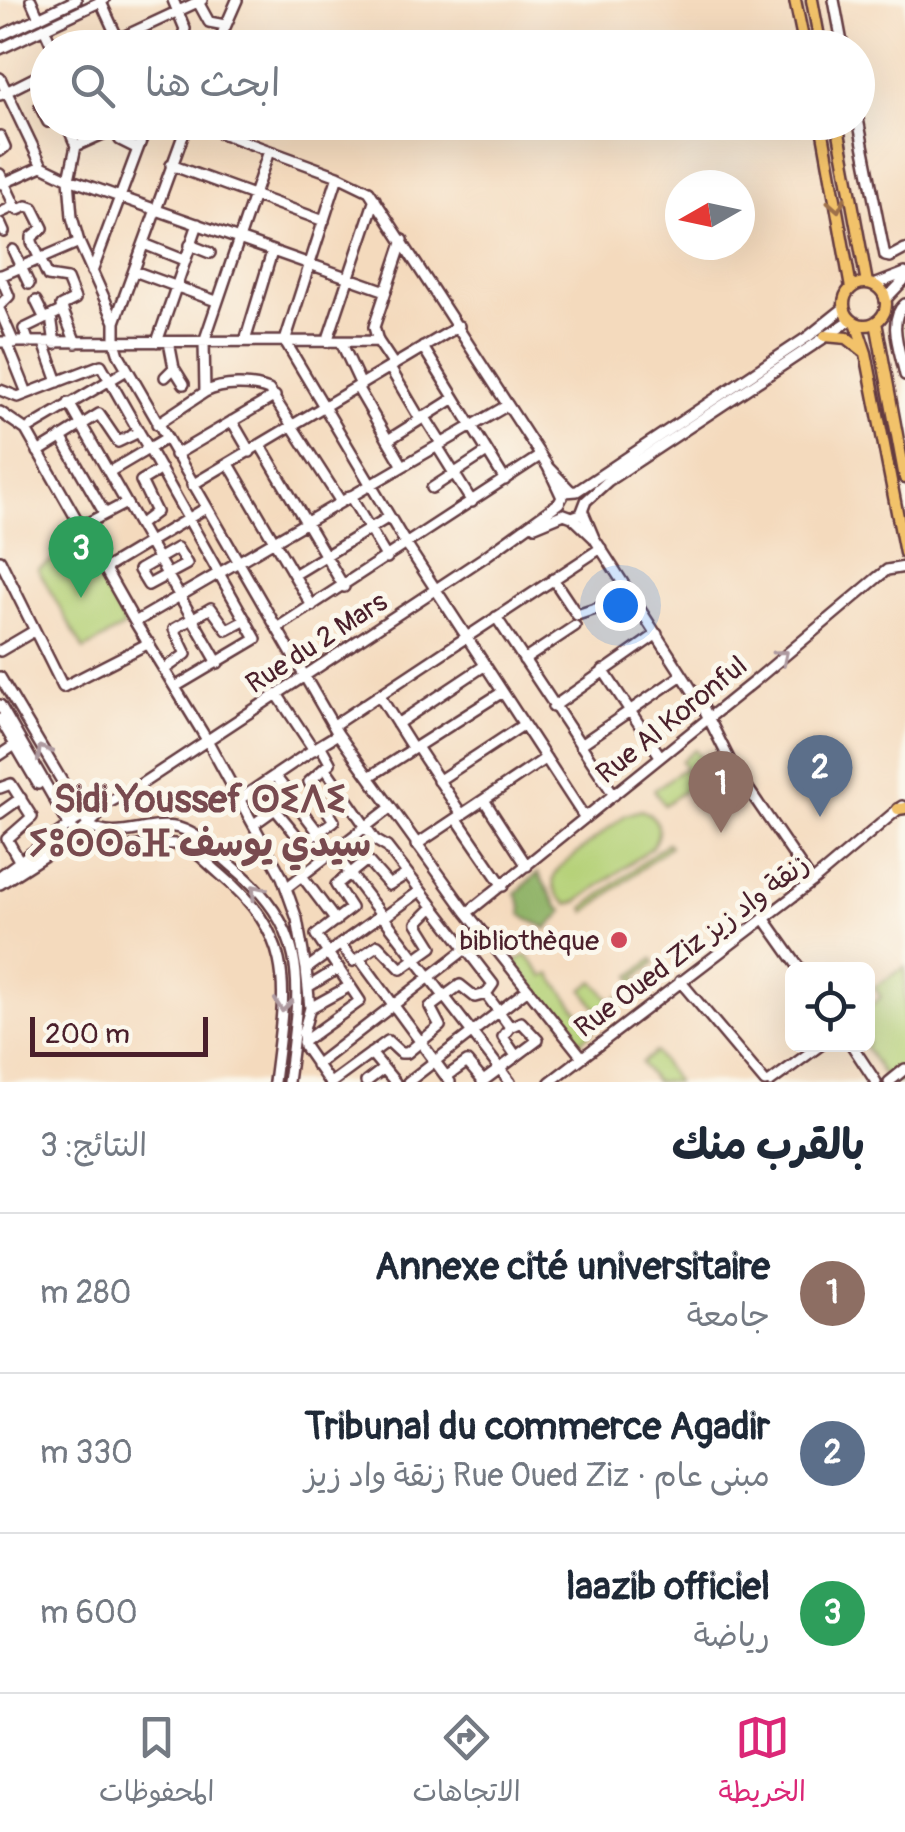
<!DOCTYPE html>
<html lang="ar">
<meta charset="utf-8">
<style>
:root{--surface:#fff;--page:#f6f6f7;--text:#1f2937;--muted:#747a83;--line:#e0e1e3;--accent:#db2777}
body{margin:0;font-family:Pangolin,"Playpen Sans Arabic","Noto Sans Tifinagh",sans-serif;background:var(--page);color:var(--text);direction:rtl}
.controls{position:absolute;right:30px;bottom:30px;display:grid;overflow:hidden;border-radius:15px;box-shadow:0 10px 40px #0002}
.controls button{width:90px;height:90px;display:grid;place-items:center;padding:0;border:0;border-bottom:2px solid var(--line);background:var(--surface);color:var(--text);font:50px sans-serif}
.compass{position:absolute;left:665px;top:170px;width:90px;height:90px;border-radius:50%;background:var(--surface);box-shadow:0 10px 40px #0002;rotate:261deg}
.scale{position:absolute;left:30px;bottom:25px;width:178px;box-sizing:border-box;padding-left:10px;border:5px solid #4a1f2b;border-top:0;font-size:28px;line-height:35px;white-space:nowrap;color:#4a1f2b;-webkit-text-stroke:8px #fbf7ec;paint-order:stroke}
.you{position:absolute;left:620px;top:605px;width:35px;height:35px;margin:-25px;border:8px solid #fff;border-radius:50%;background:#1a73e8;box-shadow:0 0 0 15px #1a73e833}
.badge{display:grid;place-items:center;width:65px;height:65px;border-radius:50%;background:var(--accent);color:#fff;font-size:32px;font-weight:700}
.pin{position:absolute;translate:-50% -82px;filter:drop-shadow(0 2px 5px #0008)}
.pin::after{content:'';position:absolute;top:52px;width:35px;height:30px;background:inherit;clip-path:polygon(0 0,100% 0,50% 100%)}
.list{margin:0;padding:0;list-style:none}
h2{display:flex;justify-content:space-between;align-items:center;height:130px;margin:0;padding:0 40px;font-size:42px}
h2 small{font-size:32px;font-weight:400;color:var(--muted)}
.list li{display:grid;grid-template-columns:65px 1fr auto;gap:30px;align-items:center;box-sizing:border-box;height:160px;padding:0 40px;border-top:2px solid var(--line)}
.list b{display:block;font-size:38px;white-space:nowrap}
.list p{margin:0;font-size:32px;white-space:nowrap;color:var(--muted)}
.list em{font-size:32px;font-style:normal;color:var(--muted)}
.icon{flex:none;width:55px;height:55px;fill:none;stroke:currentColor;stroke-width:2;stroke-linecap:round;stroke-linejoin:round}
.map{position:relative;flex:none;width:905px;height:1082px;overflow:hidden;direction:ltr}
.search{position:absolute;background:var(--surface);box-shadow:0 10px 40px #0002;left:30px;right:30px;top:30px;height:110px;display:flex;align-items:center;gap:25px;box-sizing:border-box;padding:0 35px;border-radius:55px;color:var(--muted);font-size:38px}
.sheet{height:610px;background:var(--surface)}
nav{display:flex;justify-content:space-around;align-items:center;box-sizing:border-box;height:140px;border-top:2px solid var(--line);background:var(--surface);font-size:28px;color:var(--muted)}
nav a{display:grid;justify-items:center;gap:5px}
nav .on{color:var(--accent)}
.map>svg:first-child{display:block}
</style>
<div class="map">
<svg width="905" height="1082" viewBox="0 0 905 1082">
<rect width="100%" height="100%" fill="#fbf7ec"/>
<filter id="ink" filterUnits="userSpaceOnUse"><feTurbulence type="fractalNoise" baseFrequency=".01" numOctaves="2"/><feDisplacementMap in="SourceGraphic" scale="20" xChannelSelector="R" yChannelSelector="G"/><feConvolveMatrix kernelMatrix="1 2 1 2 8 2 1 2 1" color-interpolation-filters="sRGB"/></filter>
<filter id="wash" filterUnits="userSpaceOnUse"><feTurbulence type="fractalNoise" baseFrequency=".0048" numOctaves="4" result="noise"/><feDisplacementMap in="SourceGraphic" scale="40" xChannelSelector="R" yChannelSelector="G"/><feGaussianBlur stdDeviation="2.25" result="paint"/><feColorMatrix in="noise" values="0 0 0 0 0 0 0 0 0 0 0 0 0 0 0 0 0 1.4 0 .05"/><feComposite in="paint" operator="in"/></filter>
<g filter="url(#wash)">
<rect width="100%" height="100%" fill="#f4dabd"/>
<path fill="#b5d178" stroke="#807852" stroke-width="2.5" d="M 79,545 L 125,626 L 84,650 L 38,569 Z
M 695,750 L 711,770 L 696,782 L 681,761 Z
M 683,769 L 694,784 L 664,805 L 654,790 Z
M 641,810 C 660,817 663,832 651,848 L 577,902 L 568,904 C 553,894 548,881 560,867 L 625,815 Z
M 667,843 L 670,846 L 586,912 L 584,908 Z
M 527,955 L 544,977 L 550,974 L 593,1031 L 579,1043 L 514,962 Z
M 653,959 L 655,963 L 636,977 L 642,989 L 608,1015 L 601,1015 L 583,990 L 594,981 L 612,1002 L 619,996 L 622,999 L 635,987 L 631,976 Z
M 905,967 L 905,1082 L 888,1082 L 864,1045 L 868,1044 L 868,1008 L 881,997 L 874,987 Z
M 655,1052 L 676,1081 L 674,1082 L 655,1082 L 641,1063 Z"/>
<path fill="#90b368" stroke="#6d694a" stroke-width="2.5" d="M 538,873 L 558,907 L 564,911 L 547,929 C 539,922 529,923 521,914 L 522,907 L 516,893 Z"/>
</g>
<g filter="url(#ink)">
<g fill="none" stroke-linecap="round" stroke-linejoin="round">
<g stroke="#643b41" stroke-width="14">
<path id="minor" d="M 31,0 L 39,18
M 100,0 L 122,48
M 834,0 L 843,48
M 198,2 L 209,22 L 225,25
M 44,28 L 53,48
M 0,36 L 76,0
M 171,44 L 182,38 L 185,29 L 173,0
M 99,48 L 202,0
M 216,48 L 237,0
M 0,49 L 104,0
M 0,78 L 42,166 L 69,179 L 386,291
M 0,95 L 48,71
M 48,98 L 40,106 L 48,122
M 858,119 L 885,256 L 890,257 L 905,249
M 66,122 L 76,146 L 69,179 L 72,217 L 79,242 L 115,322
M 111,122 L 120,140 L 138,149
M 188,122 L 115,322 L 115,342 L 119,355 L 338,734 L 467,913 L 582,1057
M 191,122 L 338,176 L 369,191 L 548,467
M 0,136 L 5,147 L 0,151
M 76,146 L 114,129
M 171,165 L 324,221
M 0,174 L 15,206 L 0,213
M 338,176 L 285,341 L 406,544 L 585,818
M 2,184 L 42,166
M 15,206 L 18,210 L 27,206 L 33,208 L 43,228 L 32,237 L 32,242 L 48,276 L 67,279 L 75,299 L 61,306 L 76,343
M 0,223 L 4,232
M 144,244 L 184,260
M 190,245 L 210,253
M 13,250 L 29,284
M 134,271 L 216,301
M 92,272 L 148,122
M 0,275 L 9,296 L 0,305
M 0,276 L 79,242
M 874,285 L 905,273
M 885,300 L 905,279
M 36,301 L 45,319
M 905,304 C 886,320 901,353 905,375
M 0,311 L 14,343
M 51,316 L 55,344
M 245,341 L 272,252
M 0,342 L 378,341
M 157,342 L 198,224
M 327,342 L 375,199
M 341,342 L 361,385
M 7,343 L 27,393
M 29,343 L 24,329 L 63,310
M 44,343 L 58,382
M 423,347 L 505,480
M 394,365 L 378,341 L 374,327 L 403,240
M 174,368 L 184,384
M 390,368 L 420,419
M 165,377 L 174,368 L 169,342
M 357,387 L 403,466
M 0,390 L 18,397 L 101,365 L 139,432
M 205,392 C 223,383 251,383 269,390 L 341,502
M 69,403 L 218,663
M 0,412 L 26,430 L 135,622 L 207,740 L 282,877 L 297,919 L 306,969 L 310,1008 L 303,1033 L 304,1046 L 329,1082
M 424,416 L 441,443
M 232,421 L 250,452
M 157,424 L 205,392 L 204,342 L 269,151
M 26,430 L 127,370
M 61,437 L 105,514 L 126,503
M 388,440 L 453,399
M 261,446 L 344,587
M 437,446 L 472,502
M 38,452 L 99,414 L 118,442 L 139,432 L 149,449 L 256,639 L 175,687
M 175,455 L 275,396
M 229,464 L 312,606
M 109,472 L 165,439
M 192,485 L 459,326
M 432,488 L 487,452
M 561,495 L 548,467 L 570,490
M 350,496 L 387,558
M 564,514 L 572,517 L 581,514 L 586,501 L 608,481 L 851,320
M 572,517 L 594,538 L 583,512
M 139,525 L 156,512 L 141,481 L 161,469
M 535,526 L 564,514
M 80,527 L 105,514
M 594,538 L 703,707 L 732,765 L 812,882
M 177,548 L 187,564 L 148,585 L 139,570 Z
M 0,560 L 63,687 L 149,643
M 104,569 L 206,508
M 294,575 L 389,517
M 553,579 L 577,615 L 598,608 L 628,591
M 496,617 L 614,795
M 135,622 L 508,405
M 277,628 L 540,456
M 0,651 L 34,631
M 524,660 L 575,626
M 165,669 L 186,654 L 174,629 L 211,608 L 227,630 L 246,620
M 603,670 L 660,756
M 0,677 L 88,825 C 116,844 149,820 179,828 C 199,834 215,851 230,864 C 313,932 300,987 288,1082
M 277,694 L 314,750
M 379,695 L 413,749
M 0,705 L 69,825 C 105,869 130,839 175,844 C 193,846 206,862 219,873 C 299,940 285,990 274,1082
M 553,707 L 657,634
M 0,719 L 38,784
M 397,724 L 484,666
M 334,725 L 601,548
M 580,745 L 682,675
M 417,747 L 462,815
M 0,755 L 18,743
M 325,768 L 375,840 L 387,847 L 493,984 L 486,994 L 510,1027 L 521,1022 L 538,1040 L 482,1082
M 275,776 L 510,1082
M 369,777 L 501,693
M 438,781 L 523,725
M 0,788 L 11,784 L 32,817 L 7,839 L 20,862
M 240,799 L 320,745
M 484,800 L 527,866
M 0,813 L 21,798
M 457,819 L 503,886
M 254,824 L 275,809 L 303,843 L 334,821 L 309,782 L 330,763 L 320,745 L 338,734
M 416,845 L 546,758
M 0,876 L 75,821 L 132,790 L 483,558 L 559,503 L 565,492 L 577,491 L 809,336 L 844,308
M 302,876 L 336,921
M 0,884 L 80,833 L 102,812
M 286,888 L 390,808
M 433,907 L 417,923 L 432,947 L 401,969 L 378,945 L 359,958 L 450,1082
M 467,913 L 756,680 L 878,577 L 887,570 L 905,567
M 383,918 L 420,891
M 764,918 L 800,969
M 341,945 L 353,961 L 359,958
M 306,969 L 381,915
M 680,981 L 765,1082
M 308,987 L 339,968
M 310,1008 L 350,986
M 510,1027 L 503,1037 L 516,1056
M 303,1042 L 360,1001 L 316,935 L 351,908 L 336,885 L 367,860 L 389,885 L 407,874
M 851,1044 L 876,1082
M 371,1053 L 395,1082
M 316,1065 L 485,934
M 446,1077 L 467,1062 L 483,1081
M 332,1082 L 388,1041 L 401,1053 L 407,1053 L 440,1026 L 430,1007 L 460,985 L 475,997 L 486,994
M 366,1082 L 383,1069
M 408,1082 L 528,989
M 550,1082 L 812,882 L 902,806
M 770,1082 L 822,1044
M 889,1082 L 905,1069"/>
</g>
<g stroke="#643b41" stroke-width="15">
<path id="major" d="M 795,0 L 805,48
M 812,0 L 821,48
M 821,122 L 851,288
M 837,122 L 867,283
M844 304a21 21 0 1 1 42 0a21 21 0 1 1-42 0Z
M 876,322 L 905,478
M 856,323 L 866,353 L 905,553
M 825,336 L 847,338 L 864,351
M 898,809 L 905,808"/>
</g>
<use href="#minor" stroke="#fff" stroke-width="9"/>
<use href="#major" stroke="#f2c26a" stroke-width="10"/>
</g>
<defs><path id="oneway-chevron" d="M-2-3.5L2.5 0L-2 3.5" fill="none" stroke-width="1.6" stroke-linecap="round" stroke-linejoin="round" transform="scale(2.5)"/></defs>
<use stroke="#9e704a" href="#oneway-chevron" transform="translate(837 205) rotate(79)"/>
<g stroke="#ae9aa0">
<use href="#oneway-chevron" transform="translate(782 656) rotate(-40)"/>
<use href="#oneway-chevron" transform="translate(43 752) rotate(-120)"/>
<use href="#oneway-chevron" transform="translate(257 891) rotate(-130)"/>
<use href="#oneway-chevron" transform="translate(283 1005) rotate(96)"/>
</g>
</g>
<circle fill="#d1495b" stroke="#fbf7ec" stroke-width="4" cx="619" cy="940" r="10"/>
<g text-anchor="middle" stroke-width="10" stroke-linejoin="round" paint-order="stroke">
<g font-size="28" fill="#4a1f2b" stroke="#fbf7ec">
<text transform="translate(316 642) rotate(-33)" y="10">Rue du 2 Mars</text>
<text transform="translate(671 719) rotate(-39)" y="10">Rue Al Koronful</text>
<text transform="translate(691 945) rotate(-37)" y="10">Rue Oued Ziz زنقة واد زيز</text>
</g>
<g font-size="28" fill="#4a1f2b" stroke="#fbf7ec" text-anchor="end">
<text x="599" y="950">bibliothèque</text>
</g>
<g font-size="38" font-weight="bold" fill="#784a4f" stroke="#fbf7ec">
<text x="200" y="812">Sidi Youssef ⵙⵉⴷⵉ<tspan x="200" dy="44">ⵢⵓⵙⵙⴰⴼ سيدي يوسف</tspan></text>
</g>
</g>
</svg>
<div class="controls">
<button><svg class="icon" aria-label="locate" viewBox="0 0 24 24"><circle cx="12" cy="12" r="6"/><path d="M12 2v4M12 18v4M2 12h4M18 12h4"/></svg></button>
</div>
<svg class="compass" viewBox="-18 -18 36 36"><path d="M0-13l5 13h-10z" fill="#e53935"/><path d="M0 13l5-13h-10z" fill="#747a83"/></svg>
<div class="scale">200 m</div>
<div class="you"></div>
<div class="pin badge" style="left:721px;top:833px;background:#8d6e63">1</div>
<div class="pin badge" style="left:820px;top:817px;background:#5c6f8a">2</div>
<div class="pin badge" style="left:81px;top:598px;background:#2e9e5b">3</div>
<div class="search"><svg class="icon" aria-label="search" viewBox="0 0 24 24"><circle cx="10" cy="10" r="6"/><path d="M15 15l6 6"/></svg>ابحث هنا</div>
</div>
<section class="sheet">
<h2>بالقرب منك<small>النتائج: 3</small></h2>
<ul class="list">
<li><span class="badge" style="background:#8d6e63">1</span><div><b>Annexe cité universitaire</b><p>جامعة</p></div><em>280 m</em></li>
<li><span class="badge" style="background:#5c6f8a">2</span><div><b>Tribunal du commerce Agadir</b><p>مبنى عام · Rue Oued Ziz زنقة واد زيز</p></div><em>330 m</em></li>
<li><span class="badge" style="background:#2e9e5b">3</span><div><b>laazib officiel</b><p>رياضة</p></div><em>600 m</em></li>
</ul>
</section>
<nav>
<a class="on"><svg class="icon" aria-label="map" viewBox="0 0 24 24"><path d="M3 6l6-2 6 2 6-2v14l-6 2-6-2-6 2zM9 4v14M15 6v14"/></svg>الخريطة</a>
<a><svg class="icon" aria-label="directions" viewBox="0 0 24 24"><path d="M12 3l9 9-9 9-9-9zM9 14v-3h6M13 9l2 2-2 2"/></svg>الاتجاهات</a>
<a><svg class="icon" aria-label="saved" viewBox="0 0 24 24"><path d="M7 4h10v16l-5-4-5 4z"/></svg>المحفوظات</a>
</nav>
